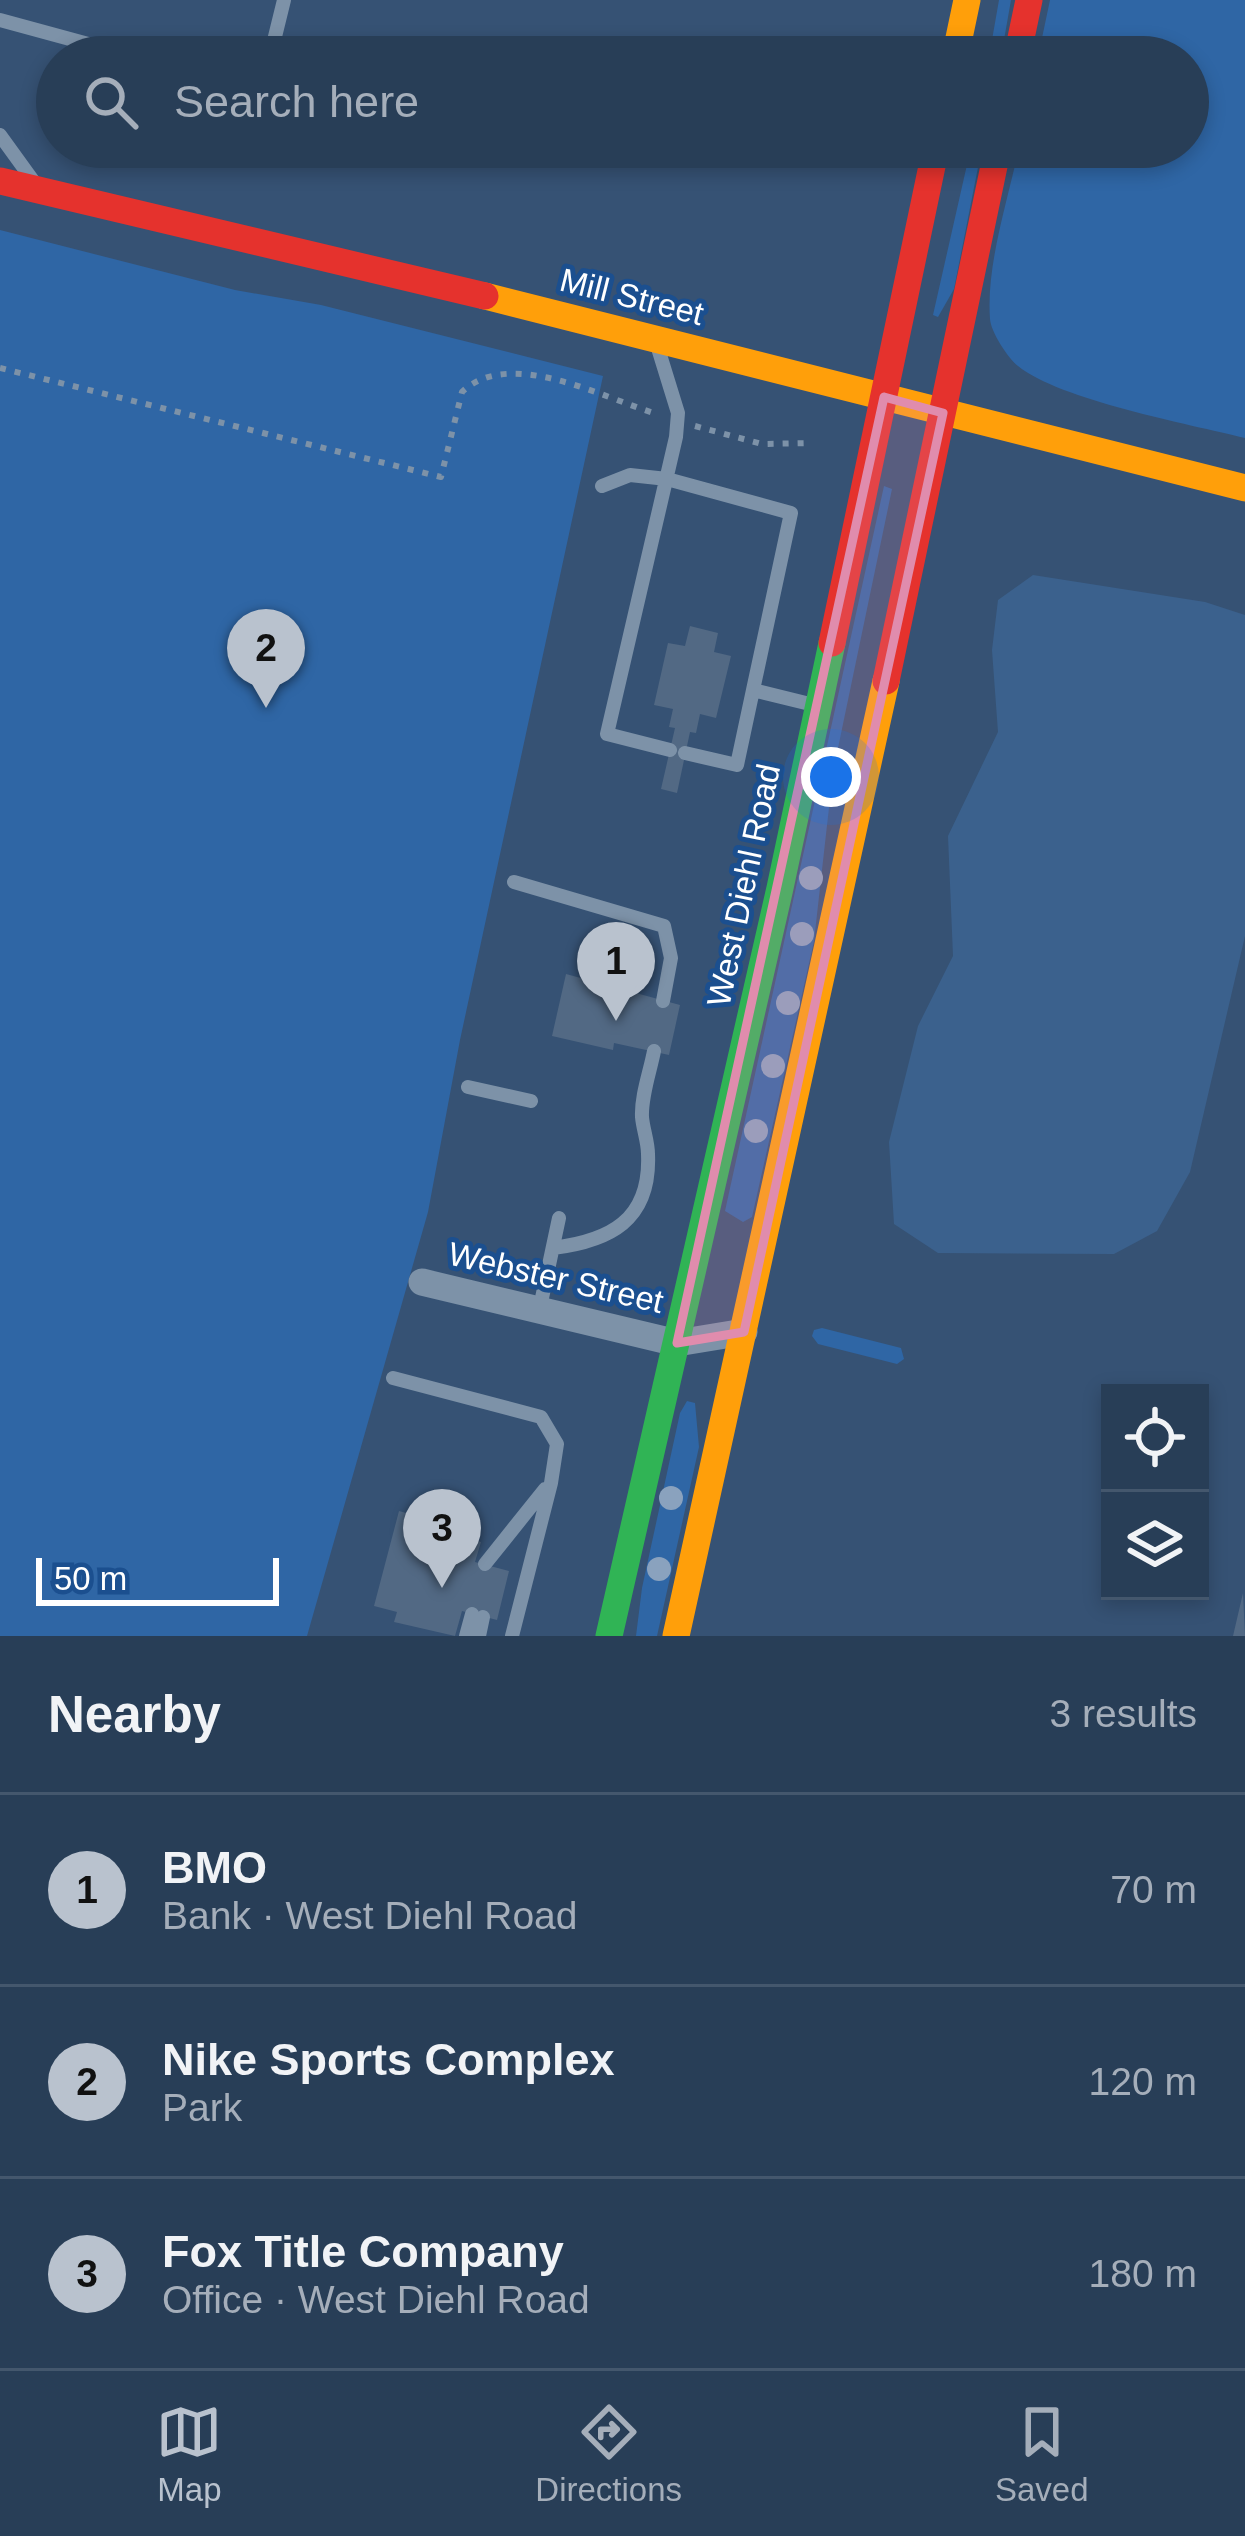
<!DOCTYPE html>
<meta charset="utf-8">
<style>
:root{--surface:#283e57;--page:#344961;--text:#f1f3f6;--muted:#a5aeba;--line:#44576d;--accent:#b9c2ce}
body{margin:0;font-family:Helvetica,sans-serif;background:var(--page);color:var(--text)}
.controls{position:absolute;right:36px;bottom:36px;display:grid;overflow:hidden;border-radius:0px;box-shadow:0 6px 18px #0003}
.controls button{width:108px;height:108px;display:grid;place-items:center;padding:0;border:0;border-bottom:3px solid var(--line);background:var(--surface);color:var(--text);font:60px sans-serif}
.scale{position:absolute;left:36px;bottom:30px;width:243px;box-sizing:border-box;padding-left:12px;border:6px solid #fff;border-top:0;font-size:33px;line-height:42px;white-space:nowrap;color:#fff;-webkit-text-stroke:9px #1b4f8f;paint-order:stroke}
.you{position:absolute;left:831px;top:777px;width:42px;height:42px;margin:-30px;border:9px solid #fff;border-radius:50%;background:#1a73e8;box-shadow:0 0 0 18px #1a73e833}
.badge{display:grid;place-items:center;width:78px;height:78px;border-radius:50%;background:var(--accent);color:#111;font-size:39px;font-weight:700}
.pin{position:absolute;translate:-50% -99px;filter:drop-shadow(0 3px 6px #0008)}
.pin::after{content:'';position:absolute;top:63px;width:42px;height:36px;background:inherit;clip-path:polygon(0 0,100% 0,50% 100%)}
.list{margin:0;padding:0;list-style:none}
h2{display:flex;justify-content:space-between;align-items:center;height:156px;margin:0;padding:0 48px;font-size:51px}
h2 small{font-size:39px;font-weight:400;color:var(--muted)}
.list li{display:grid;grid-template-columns:78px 1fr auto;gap:36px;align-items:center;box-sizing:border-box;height:192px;padding:0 48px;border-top:3px solid var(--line)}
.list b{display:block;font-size:45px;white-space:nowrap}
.list p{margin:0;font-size:39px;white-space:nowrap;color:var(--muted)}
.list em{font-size:39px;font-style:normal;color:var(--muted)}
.icon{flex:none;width:66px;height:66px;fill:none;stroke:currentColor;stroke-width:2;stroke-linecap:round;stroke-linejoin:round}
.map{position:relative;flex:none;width:1245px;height:1636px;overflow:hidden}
.search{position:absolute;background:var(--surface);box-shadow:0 6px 18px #0003;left:36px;right:36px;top:36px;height:132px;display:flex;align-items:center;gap:30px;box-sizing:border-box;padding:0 42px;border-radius:66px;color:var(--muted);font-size:45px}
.sheet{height:732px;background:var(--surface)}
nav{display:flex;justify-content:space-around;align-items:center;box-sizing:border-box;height:168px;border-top:3px solid var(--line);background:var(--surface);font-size:33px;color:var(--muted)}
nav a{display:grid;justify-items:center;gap:6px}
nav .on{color:var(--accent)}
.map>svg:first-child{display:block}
</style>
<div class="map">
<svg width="1245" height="1636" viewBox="0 0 1245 1636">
<rect width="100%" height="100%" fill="#365274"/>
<path fill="#2f66a5" d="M 999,0 L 1011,0 L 1001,57 L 989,57 Z
M 1050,0 L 1245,0 L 1245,438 C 1189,424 1060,400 1018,366 C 1007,357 991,332 990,319 C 986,264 1008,201 1019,147 L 1188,147 L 1188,57 L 1038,57 Z
M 971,147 L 982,147 L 954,289 L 938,317 L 933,315 Z
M 0,230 L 235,290 L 321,305 L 603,376 L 460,1040 L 428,1212 L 307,1636 L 0,1636 Z
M 884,486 L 892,489 L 833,772 L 814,941 L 752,1217 L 743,1222 L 725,1211 Z
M 822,1328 L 901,1348 L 904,1359 L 897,1364 L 818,1344 L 812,1336 L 814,1330 Z
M 687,1401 L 695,1403 L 699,1447 L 657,1636 L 636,1636 L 642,1588 L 680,1413 Z"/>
<path fill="#3b618d" d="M 1033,575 L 1205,602 L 1245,615 L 1245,936 L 1190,1172 L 1157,1231 L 1114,1254 L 938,1253 L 894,1224 L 889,1142 L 918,1026 L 953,956 L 948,836 L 998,732 L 992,650 L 998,600 Z"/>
<path fill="#526984" d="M 690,626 L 718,633 L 714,652 L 731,656 L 716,718 L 700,714 L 696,733 L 690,732 L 677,793 L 661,789 L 675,728 L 669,727 L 673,709 L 654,705 L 668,643 L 685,646 Z
M 566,974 L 680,1005 L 669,1055 L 614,1043 L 613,1050 L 552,1036 Z
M 399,1511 L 461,1528 L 459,1536 L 481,1542 L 475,1562 L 509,1571 L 497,1620 L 462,1611 L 455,1636 L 394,1622 L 397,1612 L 374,1606 Z
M 1243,1593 L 1245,1636 L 1233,1636 Z"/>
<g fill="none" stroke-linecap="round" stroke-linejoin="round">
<path stroke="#7d92a8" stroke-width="6" stroke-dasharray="6 9" stroke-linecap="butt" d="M 0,368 L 441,477 L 462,392 C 509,347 601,397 654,413
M 695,426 L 762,444 L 811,443"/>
<path stroke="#7d92a8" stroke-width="14" d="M 0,20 L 136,57
M 270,57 L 284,0
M 0,135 L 34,182
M 657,345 L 678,413 L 676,437 L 607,734 L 670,750
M 602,486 L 630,475 L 667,479 L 791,513 L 753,690 L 814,705
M 685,753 L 737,765 L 753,690
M 514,882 L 664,926 L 671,958 L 663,1001
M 468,1087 L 531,1101
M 553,1248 C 609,1241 651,1221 648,1154 C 648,1142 643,1129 642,1117 C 641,1096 650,1072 654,1051
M 539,1312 L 559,1218
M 393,1378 L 541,1417 L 557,1444 L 551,1483 L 512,1636
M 485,1564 L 545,1489
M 466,1636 L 472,1614
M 479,1636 L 483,1617"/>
<path stroke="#7d92a8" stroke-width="27" d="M 422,1282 L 677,1343 L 744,1332"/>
<path stroke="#30b455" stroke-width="27" d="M 609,1636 L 780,888 L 832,643"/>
<path stroke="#ff9f0a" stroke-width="27" d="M 955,57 L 967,0
M 485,296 L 1245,488
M 676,1636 L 886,681"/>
<path stroke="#e5322d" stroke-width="27" d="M 1017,57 L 1029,0
M 0,181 L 485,296
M 832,643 L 936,147
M 886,681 L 998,147"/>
</g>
<g fill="#8aa2be">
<circle cx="811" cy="878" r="12"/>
<circle cx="802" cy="934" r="12"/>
<circle cx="788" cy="1003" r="12"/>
<circle cx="773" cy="1066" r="12"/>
<circle cx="756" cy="1131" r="12"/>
<circle cx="671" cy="1498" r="12"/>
<circle cx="659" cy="1569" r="12"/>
</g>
<path fill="#e08cad" fill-opacity="0.2" stroke="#e08cad" stroke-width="9" stroke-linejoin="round" d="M 884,397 L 943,413 L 744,1332 L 677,1343 Z"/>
<g text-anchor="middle" stroke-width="10" stroke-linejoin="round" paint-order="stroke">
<g font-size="33" fill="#fff" stroke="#1b4f8f">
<text transform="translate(632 296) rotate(14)" y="12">Mill Street</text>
<text transform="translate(743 885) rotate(-78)" y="12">West Diehl Road</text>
<text transform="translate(556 1277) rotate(13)" y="12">Webster Street</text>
</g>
</g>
</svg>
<div class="controls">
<button><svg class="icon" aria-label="locate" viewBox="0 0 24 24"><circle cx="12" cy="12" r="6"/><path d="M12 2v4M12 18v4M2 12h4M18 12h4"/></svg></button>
<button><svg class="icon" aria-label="layers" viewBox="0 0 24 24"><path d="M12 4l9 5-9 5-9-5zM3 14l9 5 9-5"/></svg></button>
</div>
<div class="scale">50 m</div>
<div class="you"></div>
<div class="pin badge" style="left:616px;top:1021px">1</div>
<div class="pin badge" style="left:266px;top:708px">2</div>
<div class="pin badge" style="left:442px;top:1588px">3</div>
<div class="search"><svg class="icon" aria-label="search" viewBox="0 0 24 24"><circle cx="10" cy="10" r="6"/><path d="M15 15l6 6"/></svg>Search here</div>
</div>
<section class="sheet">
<h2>Nearby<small>3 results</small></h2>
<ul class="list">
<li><span class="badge">1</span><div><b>BMO</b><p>Bank · West Diehl Road</p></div><em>70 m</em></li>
<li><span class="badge">2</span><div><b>Nike Sports Complex</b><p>Park</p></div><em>120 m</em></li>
<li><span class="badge">3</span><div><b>Fox Title Company</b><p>Office · West Diehl Road</p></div><em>180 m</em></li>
</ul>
</section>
<nav>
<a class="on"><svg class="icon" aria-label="map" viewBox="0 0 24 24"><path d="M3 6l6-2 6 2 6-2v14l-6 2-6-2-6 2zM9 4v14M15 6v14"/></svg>Map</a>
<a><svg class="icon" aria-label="directions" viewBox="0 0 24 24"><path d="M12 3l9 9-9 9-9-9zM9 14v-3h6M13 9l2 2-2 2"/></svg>Directions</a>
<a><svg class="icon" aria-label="saved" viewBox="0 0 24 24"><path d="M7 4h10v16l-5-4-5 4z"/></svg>Saved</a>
</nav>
